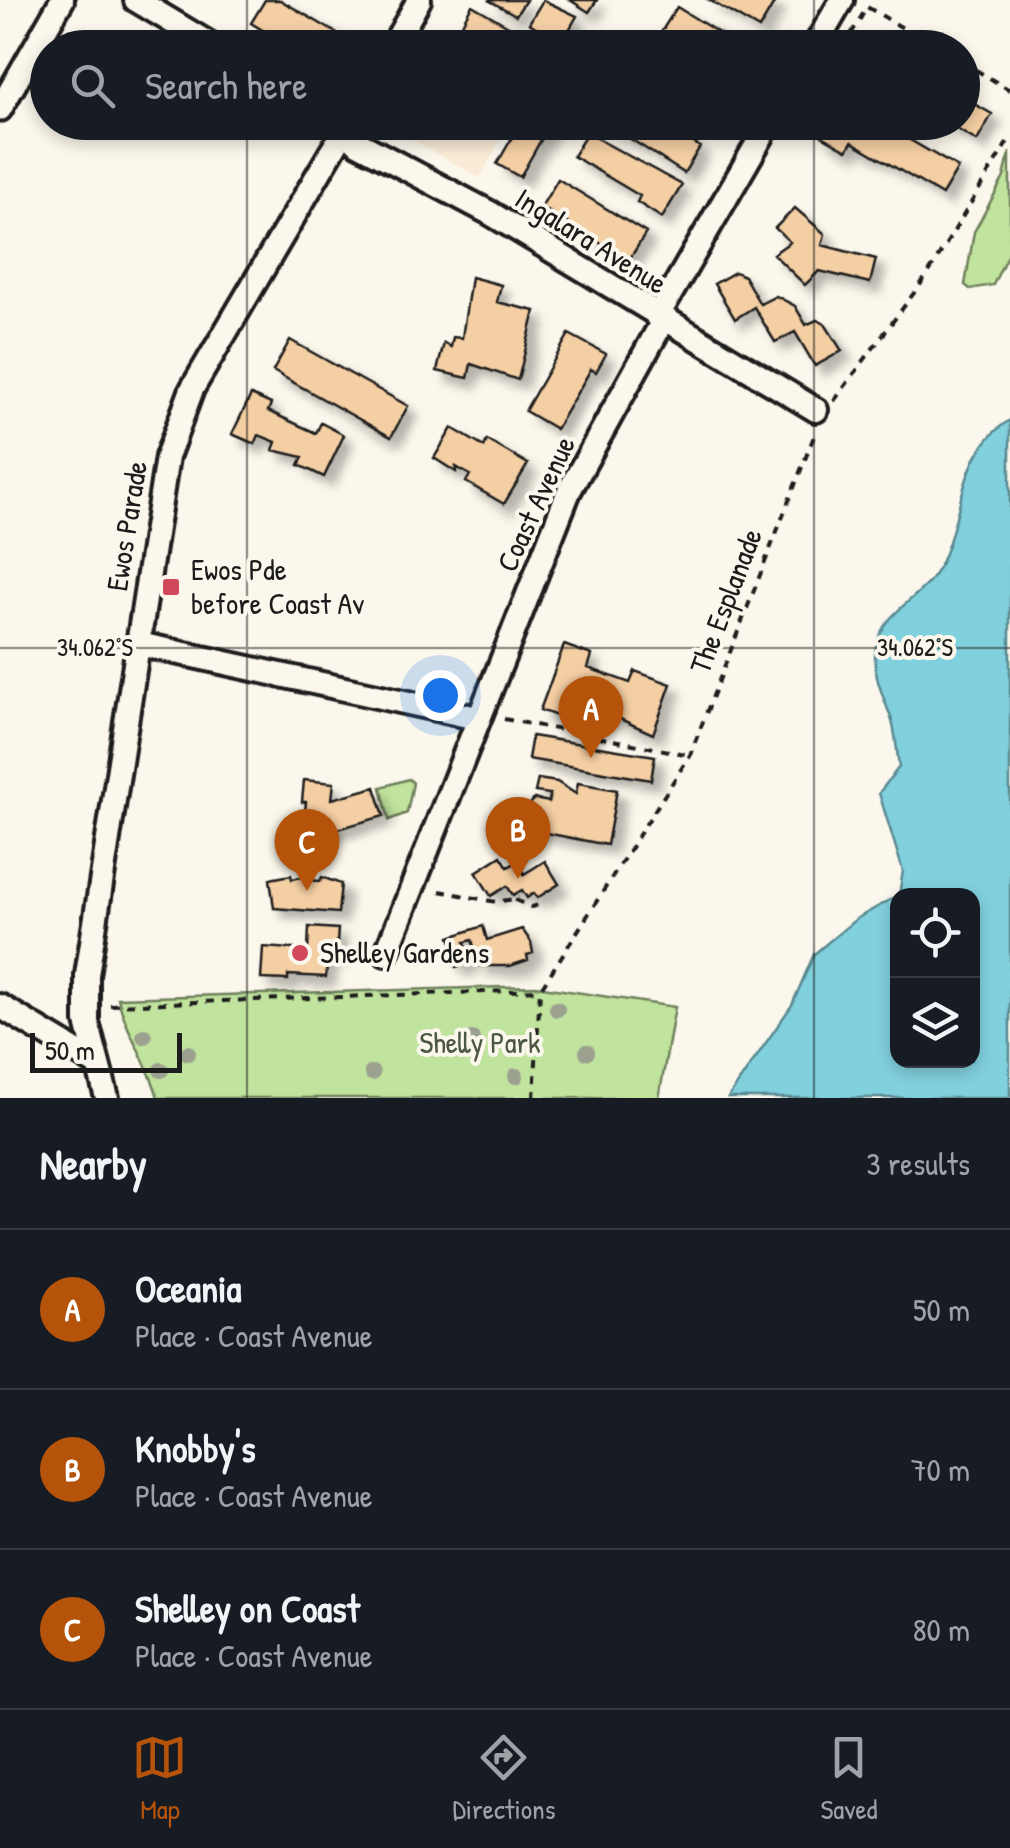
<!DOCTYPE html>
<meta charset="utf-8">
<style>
:root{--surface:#171b24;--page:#242831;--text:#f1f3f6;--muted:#9ea1a6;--line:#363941;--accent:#b45309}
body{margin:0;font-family:"Patrick Hand",sans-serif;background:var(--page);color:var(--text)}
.controls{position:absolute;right:30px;bottom:30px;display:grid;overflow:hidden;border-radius:20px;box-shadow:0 5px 15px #0003}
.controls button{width:90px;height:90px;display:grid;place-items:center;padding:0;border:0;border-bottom:2px solid var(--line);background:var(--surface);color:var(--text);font:50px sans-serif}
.scale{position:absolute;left:30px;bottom:25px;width:152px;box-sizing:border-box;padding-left:10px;border:5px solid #1c1c1c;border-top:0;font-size:28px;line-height:35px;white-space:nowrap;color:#1c1c1c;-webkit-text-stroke:8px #fbf7ec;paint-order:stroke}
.you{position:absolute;left:440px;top:695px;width:35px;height:35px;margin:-25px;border:8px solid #fff;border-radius:50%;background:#1a73e8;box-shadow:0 0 0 15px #1a73e833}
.badge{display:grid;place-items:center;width:65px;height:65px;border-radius:50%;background:var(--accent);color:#fff;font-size:32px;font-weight:700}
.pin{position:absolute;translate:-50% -82px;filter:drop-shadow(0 2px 5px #0008)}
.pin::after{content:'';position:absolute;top:52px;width:35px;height:30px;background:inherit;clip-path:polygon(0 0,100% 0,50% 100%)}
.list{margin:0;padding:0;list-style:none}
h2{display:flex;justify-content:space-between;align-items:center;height:130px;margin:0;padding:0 40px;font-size:42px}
h2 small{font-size:32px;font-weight:400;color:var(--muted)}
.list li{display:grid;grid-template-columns:65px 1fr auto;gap:30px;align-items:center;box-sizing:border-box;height:160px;padding:0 40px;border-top:2px solid var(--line)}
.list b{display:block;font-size:38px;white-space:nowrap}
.list p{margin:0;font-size:32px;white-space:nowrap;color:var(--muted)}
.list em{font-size:32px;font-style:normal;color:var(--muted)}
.icon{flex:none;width:55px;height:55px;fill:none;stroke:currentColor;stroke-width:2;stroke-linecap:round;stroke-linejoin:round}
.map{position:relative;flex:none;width:1010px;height:1098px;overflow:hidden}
.search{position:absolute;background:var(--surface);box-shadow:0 5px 15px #0003;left:30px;right:30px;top:30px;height:110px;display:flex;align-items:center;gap:25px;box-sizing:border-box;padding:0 35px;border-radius:55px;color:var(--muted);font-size:38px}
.sheet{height:610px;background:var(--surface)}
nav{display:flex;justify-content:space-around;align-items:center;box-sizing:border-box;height:140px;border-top:2px solid var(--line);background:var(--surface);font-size:28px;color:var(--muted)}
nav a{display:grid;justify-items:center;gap:5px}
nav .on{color:var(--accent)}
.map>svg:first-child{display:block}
</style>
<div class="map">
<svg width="1010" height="1098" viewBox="0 0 1010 1098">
<defs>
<filter id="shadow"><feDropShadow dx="9" dy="9" stdDeviation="5" flood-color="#0004"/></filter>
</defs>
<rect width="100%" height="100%" fill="#fbf7ec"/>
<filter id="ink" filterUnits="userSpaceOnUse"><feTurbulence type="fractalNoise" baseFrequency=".01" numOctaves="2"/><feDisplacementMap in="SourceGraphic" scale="20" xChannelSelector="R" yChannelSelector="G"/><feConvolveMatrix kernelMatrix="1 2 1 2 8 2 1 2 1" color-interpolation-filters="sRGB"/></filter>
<g filter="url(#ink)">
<path fill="#f9ebd6" d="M 390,123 L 509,122 L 509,123 L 480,178 L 388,126 Z"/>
<path fill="#c0e39d" stroke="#6e805c" stroke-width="2.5" d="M 1010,152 L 1010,249 L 993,285 L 970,289 L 965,285 L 974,232 L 1004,177 Z
M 409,779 L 413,783 L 407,813 L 389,820 L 381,787 Z
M 536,986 L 675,1007 L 659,1098 L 158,1098 C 149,1063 126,1033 118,998 Z"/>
<path fill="#81d0de" stroke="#598890" stroke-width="2.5" d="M 1010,420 L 1010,1098 L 728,1098 L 792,1005 L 814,954 L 856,919 L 897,896 L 898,1060 L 972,1060 L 972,896 L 899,895 L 903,871 L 879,793 L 899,767 C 897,752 896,735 892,721 C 884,696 871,675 876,647 C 883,610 923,598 938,569 C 964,519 957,452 1010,420 Z"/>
<path fill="#f5cfa4" stroke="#1c1c1c" stroke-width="2.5" filter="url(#shadow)" d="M 265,0 L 280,0 L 338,34 L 330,48 L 292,48 L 251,23 Z
M 488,0 L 526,0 L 516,15 Z
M 543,0 L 577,16 L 562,42 L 529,23 Z
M 570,0 L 597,0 L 589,12 Z
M 709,0 L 776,0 L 759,29 Z
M 472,5 L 543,46 L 543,48 L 487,48 L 458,31 Z
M 677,7 L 743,48 L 686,48 L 661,32 Z
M 884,32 L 911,48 L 876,48 Z
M 962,97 L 992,114 L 977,141 L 945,122 L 962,122 Z
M 521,122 L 551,122 L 520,177 L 497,164 Z
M 604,122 L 662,122 L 700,147 L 684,173 Z
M 829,122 L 879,122 L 958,168 L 942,195 L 852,142 L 847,150 L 822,136 Z
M 587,133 L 682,185 L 662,218 L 637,202 L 640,196 L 573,156 Z
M 558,179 L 646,233 L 629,260 L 541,207 Z
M 795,208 L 825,234 L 822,245 L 876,259 L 870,283 L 819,271 L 805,285 L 773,254 L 790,242 L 775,228 Z
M 735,272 L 744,276 L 760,304 L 776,296 L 795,306 L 806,325 L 817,320 L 825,324 L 842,351 L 815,366 L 795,332 L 775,342 L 754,307 L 735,319 L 714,284 Z
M 471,277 L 501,285 L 497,302 L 535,311 L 518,380 L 471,364 L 468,378 L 437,371 L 444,343 L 451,347 L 453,337 L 462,338 Z
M 569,334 L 606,354 L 596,372 L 591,369 L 556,429 L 525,411 Z
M 290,340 L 408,406 L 391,437 L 273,371 Z
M 251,395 L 271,404 L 268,411 L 316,433 L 321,423 L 344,435 L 324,477 L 299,465 L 303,457 L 273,450 L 276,442 L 259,435 L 255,444 L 232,434 Z
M 452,428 L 484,447 L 487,440 L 528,464 L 504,504 L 466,482 L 470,475 L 456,467 L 456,472 L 434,458 Z
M 564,645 L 592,655 L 588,668 L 630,683 L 635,671 L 671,684 L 653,734 L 576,699 L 568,720 L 540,710 Z
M 532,736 L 655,756 L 651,780 L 528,759 Z
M 538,779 L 557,782 L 576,794 L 578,783 L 617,790 L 607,845 L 526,829 L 531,803 L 534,799 L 549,802 L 550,794 L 535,792 Z
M 304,780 L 334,783 L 332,799 L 375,787 L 384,816 L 330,831 L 314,850 L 292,829 L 306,814 L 311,818 L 311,811 L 305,811 L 306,802 L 302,802 Z
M 501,856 L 508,867 L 517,862 L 524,874 L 545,861 L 559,884 L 537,898 L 534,893 L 527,898 L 522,890 L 513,895 L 507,886 L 491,896 L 476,872 Z
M 291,875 L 292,879 L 306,876 L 307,880 L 320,881 L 322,877 L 341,884 L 338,913 L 274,908 L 270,879 Z
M 483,926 L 487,940 L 522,929 L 531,942 L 533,953 L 527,955 L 528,960 L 510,966 L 480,966 L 472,940 L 465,942 L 471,962 L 456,967 L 446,948 L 453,945 L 450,937 Z
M 309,927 L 338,929 L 336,956 L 328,955 L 326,977 L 288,975 L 288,980 L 261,979 L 263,947 L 308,950 Z"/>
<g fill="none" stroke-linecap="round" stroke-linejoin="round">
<g stroke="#1c1c1c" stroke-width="30">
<path id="minor" d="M 136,0 L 216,48
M 392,48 L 419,0
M 814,48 L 842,0
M 0,109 L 62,0
M 337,122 L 358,143 L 490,213 L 816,410
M 657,317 L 770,122
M 139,644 L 477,718
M 386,954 L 569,491 L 663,321
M 0,1006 L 98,1065
M 107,1098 L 87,1022 L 87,975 L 167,457 L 192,389 L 349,122"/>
</g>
<path stroke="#1c1c1c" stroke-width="4" stroke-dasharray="8 8" stroke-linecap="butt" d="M 843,48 L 867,7 L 937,48
M 962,62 L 1010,90
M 834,401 L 928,274 L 1010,138
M 504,719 L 690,755
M 520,867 L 526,851
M 440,891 L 496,902 L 519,898
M 515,900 L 531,907 L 543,904
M 110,1005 L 540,990
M 534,1098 L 540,990 L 690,755 L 816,431"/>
<use href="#minor" stroke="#fbf7ec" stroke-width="22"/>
</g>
<g fill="#9ba08f">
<circle cx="557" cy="1009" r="8"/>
<circle cx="144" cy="1036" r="8"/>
<circle cx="472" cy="1039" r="8"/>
<circle cx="587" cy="1052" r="8"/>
<circle cx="188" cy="1053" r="8"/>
<circle cx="161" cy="1070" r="8"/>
<circle cx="372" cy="1073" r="8"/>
<circle cx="516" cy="1076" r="8"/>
</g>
</g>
<path fill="none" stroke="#1c1c1c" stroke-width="2.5" stroke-opacity="0.45" d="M 247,0 L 247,48M 814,0 L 814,48M 247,122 L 247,1098M 814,122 L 814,1098M 0,648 L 1010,648"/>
<g fill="#d1495b" stroke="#fbf7ec" stroke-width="4">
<rect x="161" y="577" width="20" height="20" rx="5"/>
<circle cx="300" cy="953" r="10"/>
</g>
<g text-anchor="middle" stroke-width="8" stroke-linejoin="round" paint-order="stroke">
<g font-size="30" fill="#1c1c1c" stroke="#fbf7ec">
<text transform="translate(591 241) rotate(32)" y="10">Ingalara Avenue</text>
<text transform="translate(536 504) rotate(-65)" y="10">Coast Avenue</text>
<text transform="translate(127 526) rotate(-81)" y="10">Ewos Parade</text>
<text transform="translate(726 601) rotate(-69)" y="10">The Esplanade</text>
</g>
<g font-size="30" fill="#1c1c1c" stroke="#fbf7ec" text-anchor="start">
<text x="191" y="580">Ewos Pde<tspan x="191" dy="34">before Coast Av</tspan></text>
<text x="320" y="963">Shelley Gardens</text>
</g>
<g font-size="30" fill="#4d5843" stroke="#fbf7ec">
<text x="480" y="1053">Shelly Park</text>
</g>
</g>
<g font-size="25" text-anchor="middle" fill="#1c1c1c" stroke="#fbf7ec" stroke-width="8" stroke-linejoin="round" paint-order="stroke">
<text x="95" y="656">34.062°S</text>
<text x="915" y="656">34.062°S</text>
</g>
</svg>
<div class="controls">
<button><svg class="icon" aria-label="locate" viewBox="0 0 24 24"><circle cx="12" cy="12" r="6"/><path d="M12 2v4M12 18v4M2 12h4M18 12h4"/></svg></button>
<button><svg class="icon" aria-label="layers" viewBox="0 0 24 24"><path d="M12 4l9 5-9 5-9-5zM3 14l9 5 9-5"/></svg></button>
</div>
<div class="scale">50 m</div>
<div class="you"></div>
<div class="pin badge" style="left:591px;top:758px">A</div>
<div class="pin badge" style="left:518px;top:879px">B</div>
<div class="pin badge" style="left:307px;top:891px">C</div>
<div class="search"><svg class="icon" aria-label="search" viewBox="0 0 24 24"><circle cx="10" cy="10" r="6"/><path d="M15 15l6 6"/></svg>Search here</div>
</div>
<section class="sheet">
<h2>Nearby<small>3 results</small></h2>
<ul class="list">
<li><span class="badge">A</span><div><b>Oceania</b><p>Place · Coast Avenue</p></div><em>50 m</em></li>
<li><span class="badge">B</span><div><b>Knobby's</b><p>Place · Coast Avenue</p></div><em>70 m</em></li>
<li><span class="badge">C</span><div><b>Shelley on Coast</b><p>Place · Coast Avenue</p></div><em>80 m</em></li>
</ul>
</section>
<nav>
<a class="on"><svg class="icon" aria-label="map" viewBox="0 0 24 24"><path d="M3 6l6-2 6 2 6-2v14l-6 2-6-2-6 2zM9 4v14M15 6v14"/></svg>Map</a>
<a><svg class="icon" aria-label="directions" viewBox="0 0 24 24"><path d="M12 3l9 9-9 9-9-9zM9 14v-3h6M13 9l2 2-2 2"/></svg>Directions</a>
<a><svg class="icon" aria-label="saved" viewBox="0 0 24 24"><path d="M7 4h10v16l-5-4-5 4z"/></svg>Saved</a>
</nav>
